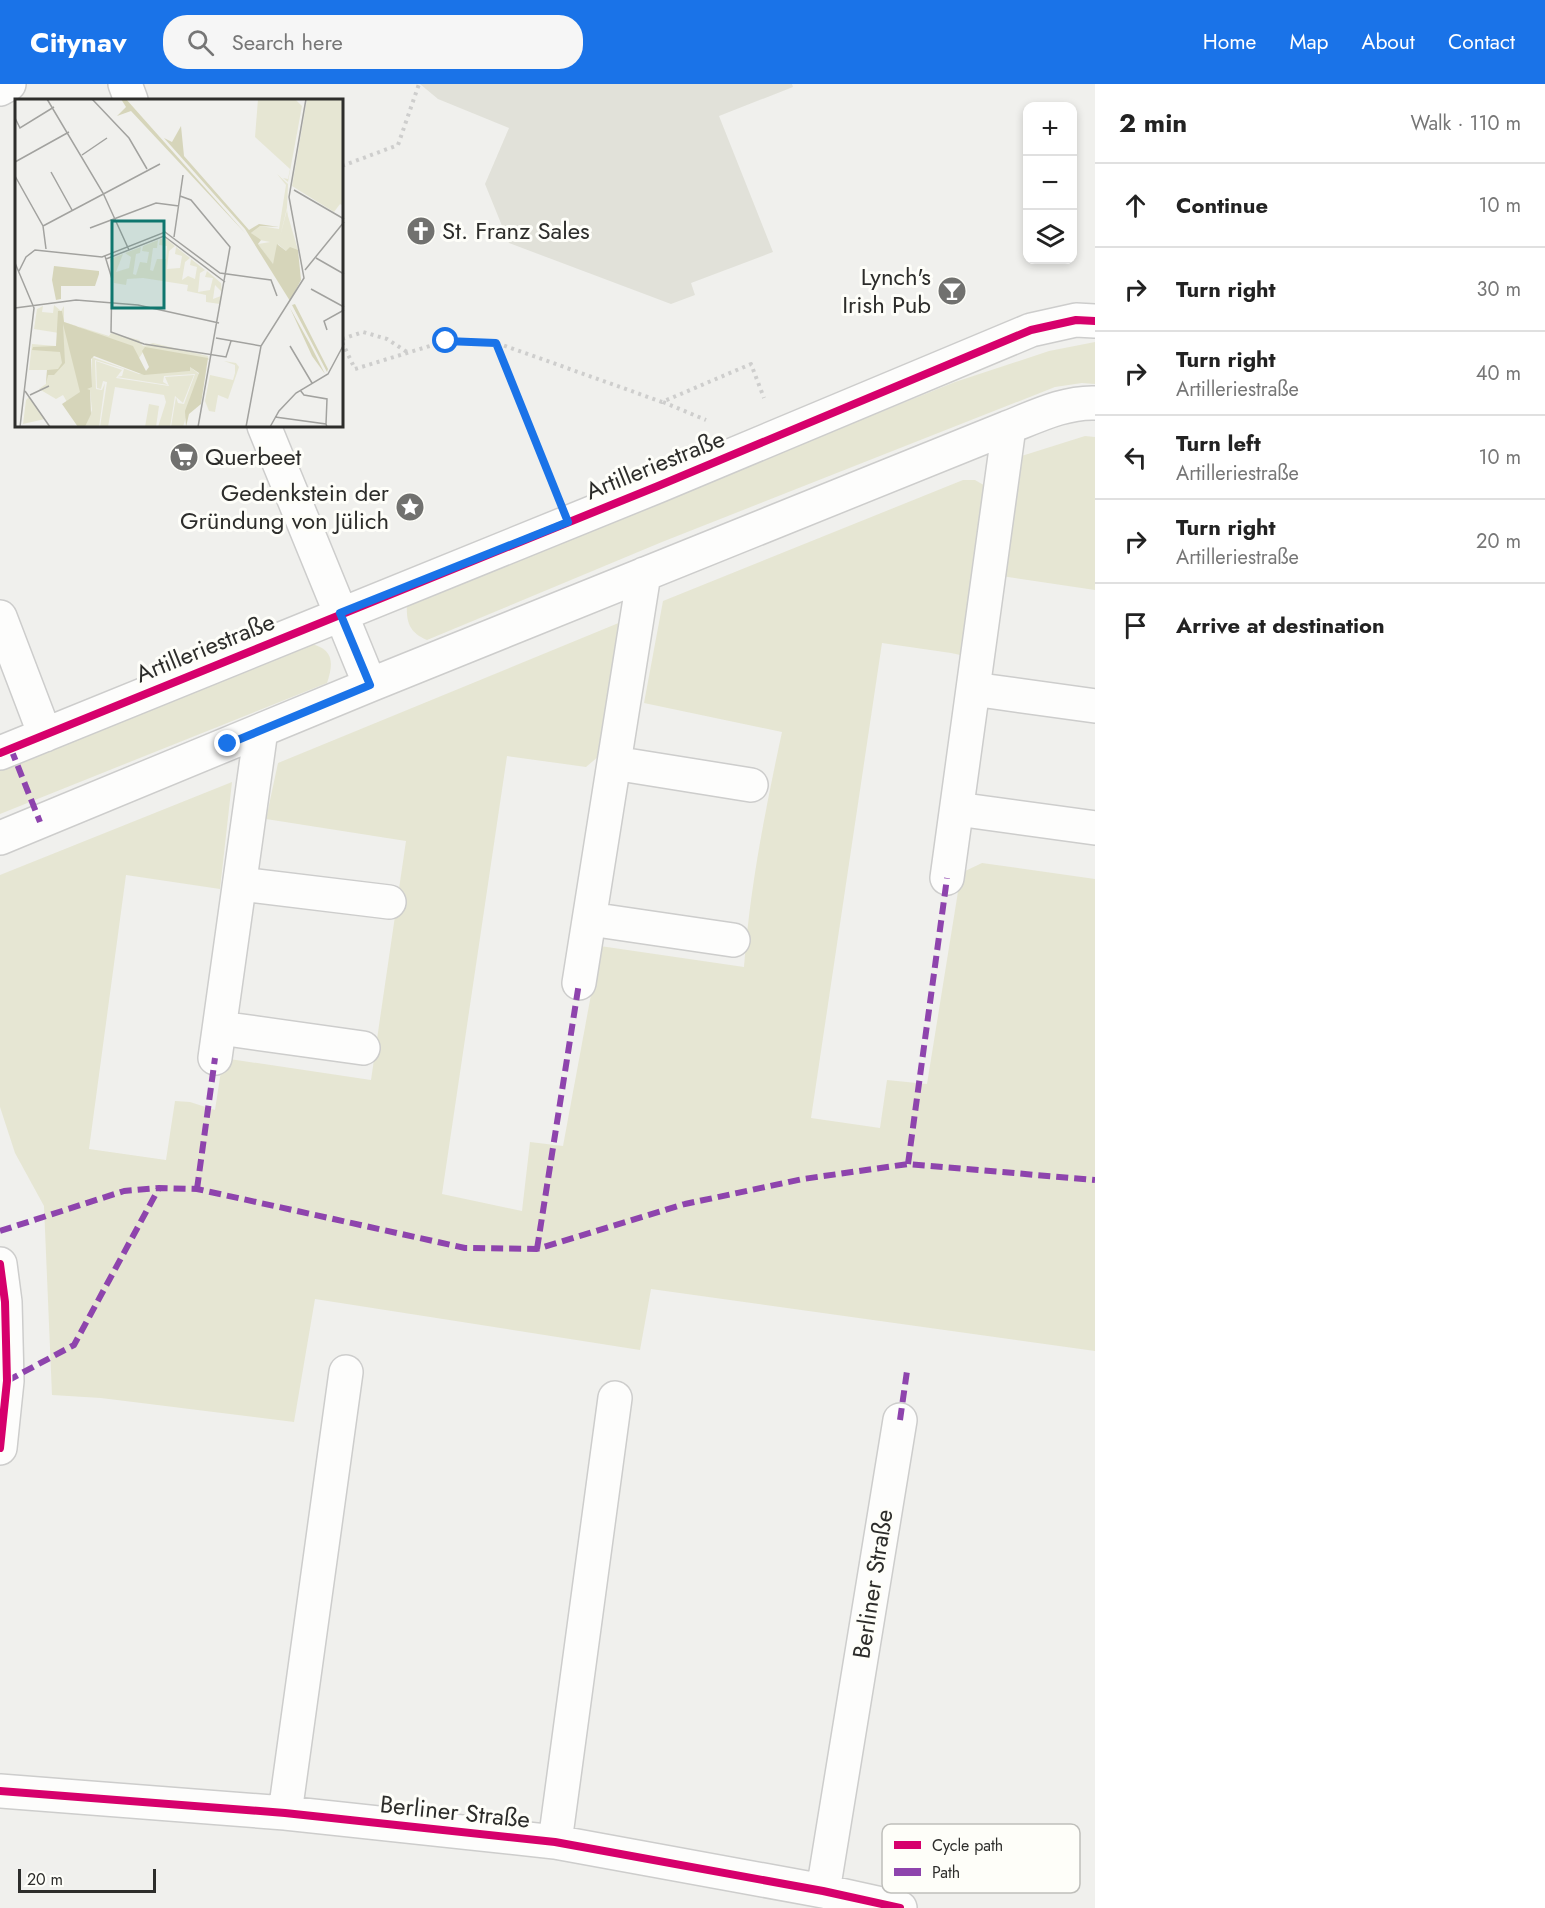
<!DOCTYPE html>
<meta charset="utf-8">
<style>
:root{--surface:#fff;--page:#f6f6f6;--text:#222;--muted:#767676;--line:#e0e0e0;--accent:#1a73e8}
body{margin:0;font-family:Jost,sans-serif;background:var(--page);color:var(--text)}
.controls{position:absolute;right:18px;top:18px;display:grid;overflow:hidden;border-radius:12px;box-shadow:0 3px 9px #0003}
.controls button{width:54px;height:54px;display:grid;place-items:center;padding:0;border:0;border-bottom:2px solid var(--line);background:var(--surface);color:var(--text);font:30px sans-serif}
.scale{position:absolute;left:18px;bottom:15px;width:138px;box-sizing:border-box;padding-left:6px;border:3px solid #2d2d2b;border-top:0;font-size:16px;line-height:21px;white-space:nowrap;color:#2d2d2b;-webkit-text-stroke:4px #fefef9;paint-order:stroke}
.stop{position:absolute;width:18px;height:18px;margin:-14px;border:4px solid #1a73e8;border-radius:50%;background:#fff}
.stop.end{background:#1a73e8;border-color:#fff;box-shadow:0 2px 6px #0008}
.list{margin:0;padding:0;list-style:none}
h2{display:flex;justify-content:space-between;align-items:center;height:78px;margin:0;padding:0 24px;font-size:26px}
h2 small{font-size:20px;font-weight:400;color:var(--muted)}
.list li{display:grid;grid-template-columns:39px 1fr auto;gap:18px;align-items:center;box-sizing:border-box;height:84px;padding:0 24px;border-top:2px solid var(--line)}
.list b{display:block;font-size:22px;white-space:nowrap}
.list p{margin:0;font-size:20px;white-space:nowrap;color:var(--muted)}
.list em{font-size:20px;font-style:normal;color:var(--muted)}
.icon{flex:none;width:33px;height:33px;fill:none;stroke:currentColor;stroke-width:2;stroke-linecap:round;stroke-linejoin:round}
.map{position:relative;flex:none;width:1095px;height:1824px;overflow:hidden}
header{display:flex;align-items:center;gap:36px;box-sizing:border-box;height:84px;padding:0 30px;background:var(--accent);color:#fff}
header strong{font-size:28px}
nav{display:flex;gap:33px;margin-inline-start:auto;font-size:21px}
.search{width:420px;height:54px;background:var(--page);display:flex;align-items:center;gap:15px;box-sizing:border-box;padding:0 21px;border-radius:24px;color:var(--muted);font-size:22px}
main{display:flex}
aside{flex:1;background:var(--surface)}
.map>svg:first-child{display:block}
</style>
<header>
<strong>Citynav</strong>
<div class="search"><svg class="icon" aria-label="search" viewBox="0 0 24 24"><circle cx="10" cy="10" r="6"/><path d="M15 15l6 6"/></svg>Search here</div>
<nav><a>Home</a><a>Map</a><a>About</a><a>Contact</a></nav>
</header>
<main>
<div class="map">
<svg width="1095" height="1824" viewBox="0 0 1095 1824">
<rect width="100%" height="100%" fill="#f0f0ed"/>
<path fill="#e1e1d9" d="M 420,0 L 792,0 L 793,3 L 719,32 L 773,168 L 691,199 L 695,211 L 671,220 L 509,159 L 485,100 L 509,44 L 438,15 Z"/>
<path fill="#e6e6d3" d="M 1095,258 L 1095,300 L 1082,299 L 1055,303 L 662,458 L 427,556 C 409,548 406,538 407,519 L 955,298 L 1049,267 Z
M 1085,352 L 1095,353 L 1095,506 L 1001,492 L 1015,374 Z
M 963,396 L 975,396 L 987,403 L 965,572 L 951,569 L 882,559 L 811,1034 L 880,1044 L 887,996 L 927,1000 L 961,789 L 982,779 L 1095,795 L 1095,1267 L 651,1205 L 640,1266 L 315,1215 L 294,1338 L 101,1314 L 52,1311 L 44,1122 L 15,1069 L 0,1023 L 0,791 L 232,698 L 220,805 L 126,791 L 89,1065 L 166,1076 L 175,1017 L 190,1018 L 215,1026 L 223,974 L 371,996 L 406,757 L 266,735 L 278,679 L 621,538 L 599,672 L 586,683 L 507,672 L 442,1110 L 522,1127 L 530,1058 L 563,1062 L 600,862 L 744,883 C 750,803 765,727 782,648 L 644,619 L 663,517 Z
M 307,559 C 334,564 334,578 327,599 L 0,730 L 0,685 Z"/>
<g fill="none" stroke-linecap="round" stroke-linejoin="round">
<g stroke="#cdcdcc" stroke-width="36">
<path id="minor" d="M 125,0 L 131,16
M 0,5 L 9,0
M 264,342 L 370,601
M 0,533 L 45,651
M 973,605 L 1095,622
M 0,669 L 658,402 L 1031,246 L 1076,236 L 1095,237
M 614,679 L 751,701
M 957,725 L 1095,744
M 0,754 L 370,601 L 1009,343 C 1037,332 1065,318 1095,319
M 947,794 L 1009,343
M 240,800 L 389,818
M 590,835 L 733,856
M 579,899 L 644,490
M 220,944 L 363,964
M 215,974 L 261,646
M 0,1180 L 5,1218 L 7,1297 L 0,1364
M 0,1707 L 285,1729 L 555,1758 L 823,1807 L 900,1824
M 285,1729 L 346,1288
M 555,1758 L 615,1314
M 823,1807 L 900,1336"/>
</g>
<path stroke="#cececd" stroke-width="4" stroke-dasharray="3 4.5" stroke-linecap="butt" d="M 342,82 L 398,61 L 419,0
M 342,255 L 363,248 L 387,255 L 407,268
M 342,258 L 355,285 L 446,257 L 496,259 L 553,402
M 497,259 L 662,318 L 751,280 L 764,314
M 663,318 L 706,336"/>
<use href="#minor" stroke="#fdfdfc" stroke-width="33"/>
<path stroke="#8e44ad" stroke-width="6" stroke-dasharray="12 6" stroke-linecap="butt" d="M 11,665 L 40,738
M 908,1080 L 947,794
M 197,1105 L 215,974
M 0,1147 L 124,1107 L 159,1104 L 197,1105 L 465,1164 L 537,1165 L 685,1120 L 803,1095 L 908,1080 L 1095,1096
M 537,1165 L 579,899
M 7,1297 L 74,1261 L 159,1104
M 900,1336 L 907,1287"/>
<g stroke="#fefef9" stroke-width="11">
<path id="cycleway" d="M 0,669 L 658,402 L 1031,246 L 1076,236 L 1095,237
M 0,1180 L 5,1218 L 7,1297 L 0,1364
M 0,1707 L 285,1729 L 555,1758 L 823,1807 L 900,1824"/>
</g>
<use href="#cycleway" stroke="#d6006c" stroke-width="8"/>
</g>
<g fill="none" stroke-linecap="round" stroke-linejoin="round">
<path stroke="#1a73e8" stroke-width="8" d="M 228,660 L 370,601 L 340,529 L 568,438 L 496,259 L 446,257"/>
</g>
<defs>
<g id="church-disc" transform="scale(1.5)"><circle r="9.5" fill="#71716f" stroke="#fefef9"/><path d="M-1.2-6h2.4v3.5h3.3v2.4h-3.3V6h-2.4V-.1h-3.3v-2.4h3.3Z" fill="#fff"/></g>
<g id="bar-disc" transform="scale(1.5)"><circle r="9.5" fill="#71716f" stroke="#fefef9"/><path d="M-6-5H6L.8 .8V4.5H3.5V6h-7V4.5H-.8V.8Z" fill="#fff"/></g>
<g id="supermarket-disc" transform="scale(1.5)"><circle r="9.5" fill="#71716f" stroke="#fefef9"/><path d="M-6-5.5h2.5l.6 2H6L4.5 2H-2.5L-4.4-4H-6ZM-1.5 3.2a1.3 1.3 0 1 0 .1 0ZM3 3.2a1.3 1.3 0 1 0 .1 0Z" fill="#fff"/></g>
<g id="sight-disc" transform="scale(1.5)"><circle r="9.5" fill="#71716f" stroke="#fefef9"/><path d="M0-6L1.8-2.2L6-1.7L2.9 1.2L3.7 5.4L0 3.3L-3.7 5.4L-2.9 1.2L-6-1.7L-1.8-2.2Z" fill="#fff"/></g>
</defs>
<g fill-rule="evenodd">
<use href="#church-disc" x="421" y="147"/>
<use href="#bar-disc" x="952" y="207"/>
<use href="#supermarket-disc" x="184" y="373"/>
<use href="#sight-disc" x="410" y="423"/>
</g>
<g text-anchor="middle" stroke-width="6" stroke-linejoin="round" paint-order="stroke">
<g font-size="24" fill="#2d2d2b" stroke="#fefef9" text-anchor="start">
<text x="442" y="155">St. Franz Sales</text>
<text x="931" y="201" text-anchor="end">Lynch's<tspan x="931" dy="28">Irish Pub</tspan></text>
<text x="205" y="381">Querbeet</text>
<text x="389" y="417" text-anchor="end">Gedenkstein der<tspan x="389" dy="28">Gründung von Jülich</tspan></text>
</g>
<g font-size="24" fill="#2d2d2b" stroke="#fefef9">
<text transform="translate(655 381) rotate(-22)" y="8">Artilleriestraße</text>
<text transform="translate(205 564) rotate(-22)" y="8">Artilleriestraße</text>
<text transform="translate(873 1500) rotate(-81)" y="8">Berliner Straße</text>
<text transform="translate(455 1728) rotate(6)" y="8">Berliner Straße</text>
</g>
</g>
<g transform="translate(15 15)">
<rect width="328" height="328" fill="#f0f0ed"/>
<path d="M 243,0 L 280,0 L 287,7 L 273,83 L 268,79 L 273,80 L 275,70 L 240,38 ZM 292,0 L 328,0 L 328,107 L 325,105 L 319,113 L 277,87 ZM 262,75 L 273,85 L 272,109 L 258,166 L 243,145 L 255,143 L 240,140 L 236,134 L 245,127 L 264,130 L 271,86 ZM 272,111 L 273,117 L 283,151 L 271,152 L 263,145 ZM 150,139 L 160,147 L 154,152 L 152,170 L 165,169 L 167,157 L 160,155 L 161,148 L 175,159 L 170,163 L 167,181 L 173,177 L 180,180 L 182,168 L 175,166 L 176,160 L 190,171 L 185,174 L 183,193 L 195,191 L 198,179 L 190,178 L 192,172 L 206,184 L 207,193 L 200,186 L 198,200 L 206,197 L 205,205 L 191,203 L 191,196 L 172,192 L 173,186 L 128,179 L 112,180 L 111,186 L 99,184 L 95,160 L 108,155 L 101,173 L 114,169 L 116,158 L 110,154 L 126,148 L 125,154 L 121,155 L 118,175 L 121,176 L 125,163 L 132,164 L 134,153 L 127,152 L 128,147 L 143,141 L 142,149 L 138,149 L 135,171 L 138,172 L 142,160 L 151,160 L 152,147 L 144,146 L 145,140 ZM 39,206 L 46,212 L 49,207 L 49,223 L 94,237 L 96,234 L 124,241 L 128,247 L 138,244 L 193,257 L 194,261 L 129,252 L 124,259 L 62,227 L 77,288 L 77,258 L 124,275 L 175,272 L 175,268 L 184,275 L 168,328 L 156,328 L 161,298 L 163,304 L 169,305 L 180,275 L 149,277 L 148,283 L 153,286 L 102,278 L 107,277 L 109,270 L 80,261 L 81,290 L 87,291 L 90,284 L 84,328 L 70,328 L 77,311 L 75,291 L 52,303 L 48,296 L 41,300 L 24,290 L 31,285 L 32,271 L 14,271 L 17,245 L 41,247 L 44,234 L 19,230 L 22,210 L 28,207 L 27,213 L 38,214 ZM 81,262 L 107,271 L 101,279 L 154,287 L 150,278 L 179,276 L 168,304 L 160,297 L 155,328 L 143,328 L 151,303 L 149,296 L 100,288 L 93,328 L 85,328 L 92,283 L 88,282 L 86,290 L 82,289 ZM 209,262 L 221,264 L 224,268 L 213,300 L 203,296 L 200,313 L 194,312 L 190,302 L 195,276 L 218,281 L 220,274 L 220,266 ZM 14,298 L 30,320 L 8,325 L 11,301 ZM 134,305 L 144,307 L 141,328 L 130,328 Z" fill="#e6e6d3"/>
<path d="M 106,0 L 111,0 L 231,135 L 116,12 L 102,17 L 111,8 ZM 166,27 L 169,57 L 234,131 L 244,125 L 264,128 L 245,127 L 236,134 L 246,141 L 243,145 L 258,165 L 262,145 L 271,152 L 275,148 L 283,151 L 286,181 L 275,202 L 230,130 L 149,39 L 157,43 ZM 39,167 L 84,172 L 84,175 L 80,187 L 46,187 L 46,200 L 41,201 L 37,181 ZM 280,205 L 313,270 L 312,273 L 277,206 ZM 275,209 L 295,245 L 310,275 L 297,257 ZM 43,212 L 47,212 L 49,223 L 118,247 L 131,272 L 134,268 L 127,252 L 130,248 L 193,259 L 186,305 L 174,315 L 171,328 L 170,312 L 184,274 L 175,268 L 175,272 L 129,276 L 79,257 L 76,260 L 77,288 L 72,290 L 75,291 L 76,315 L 70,328 L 63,328 L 47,305 L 65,293 L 48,225 L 50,264 L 39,276 L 33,276 L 31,285 L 32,271 L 43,270 L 47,264 L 45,253 L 17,251 L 18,248 L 41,247 Z" fill="#d6d5ba"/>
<path fill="none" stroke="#a2a29f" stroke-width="1.5" d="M 32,0 L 88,94 L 114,151M 77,0 L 114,39 L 132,70M 0,19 L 5,29 L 39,8M 67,56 L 92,39M 0,63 L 54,33M 36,73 L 57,111M 0,77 L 28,127 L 31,150M 279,91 L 329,120M 165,97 L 176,101 L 215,148 L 183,328M 28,127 L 145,65M 75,129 L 141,104 L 164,107M 159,138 L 168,76M 90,157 L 97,180 L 96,233 L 129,245 L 211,258 L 216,242M 301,159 L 329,175M 91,160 L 149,137 L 210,183M 0,164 L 19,209 L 5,328M 290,171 L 329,123M 4,172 L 11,158 L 20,151 L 87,158 L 150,133 L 205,174 L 256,181 L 262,197M 296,190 L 329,208M 0,209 L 61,201 L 123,206 L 204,224M 312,231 L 309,222 L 329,211M 201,239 L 246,247M 275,247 L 297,284M 285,291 L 289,296 L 312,300 L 311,325M 10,292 L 35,328M 15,296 L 34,287M 260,318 L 311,325 L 312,328M 231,328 L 246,247 L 289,179 L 274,98 L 291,0M 255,328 L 264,312 L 281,294 L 313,275 L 329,245"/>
<path fill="#0f766e" fill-opacity="0.15" stroke="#0f766e" stroke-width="3" d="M 97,122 L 149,122 L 149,209 L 97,209 Z"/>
<rect width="328" height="328" fill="none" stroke="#2d2d2b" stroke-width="3"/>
</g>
<rect x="882" y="1740" width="198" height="69" rx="9" fill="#fefef9" stroke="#bfbfbb" stroke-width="1.5"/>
<rect x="894" y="1757" width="27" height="8" fill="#d6006c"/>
<rect x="894" y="1784" width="27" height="8" fill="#8e44ad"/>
<g font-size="16" fill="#2d2d2b">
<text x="932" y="1767">Cycle path</text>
<text x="932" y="1794">Path</text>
</g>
</svg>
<div class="controls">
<button>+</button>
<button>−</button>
<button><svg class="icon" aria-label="layers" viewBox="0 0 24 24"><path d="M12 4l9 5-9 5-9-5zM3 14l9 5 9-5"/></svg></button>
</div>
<div class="scale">20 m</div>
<div class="stop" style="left:446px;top:257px"></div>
<div class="stop end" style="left:228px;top:660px"></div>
</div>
<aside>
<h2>2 min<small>Walk · 110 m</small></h2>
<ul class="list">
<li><svg class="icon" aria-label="ahead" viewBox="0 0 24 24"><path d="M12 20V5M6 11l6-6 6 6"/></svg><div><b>Continue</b></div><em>10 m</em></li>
<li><svg class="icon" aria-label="right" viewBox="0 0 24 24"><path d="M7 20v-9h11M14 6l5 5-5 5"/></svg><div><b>Turn right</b></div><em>30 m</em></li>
<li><svg class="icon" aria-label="right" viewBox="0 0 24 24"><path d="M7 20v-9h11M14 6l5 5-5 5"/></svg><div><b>Turn right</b><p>Artilleriestraße</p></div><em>40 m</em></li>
<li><svg class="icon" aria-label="left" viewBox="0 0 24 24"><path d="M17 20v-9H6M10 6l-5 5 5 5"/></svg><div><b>Turn left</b><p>Artilleriestraße</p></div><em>10 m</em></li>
<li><svg class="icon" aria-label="right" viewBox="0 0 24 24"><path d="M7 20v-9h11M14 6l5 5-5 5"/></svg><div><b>Turn right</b><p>Artilleriestraße</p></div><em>20 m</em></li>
<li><svg class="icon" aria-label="arrive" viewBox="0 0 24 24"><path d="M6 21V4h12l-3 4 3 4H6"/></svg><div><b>Arrive at destination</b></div></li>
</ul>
</aside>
</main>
